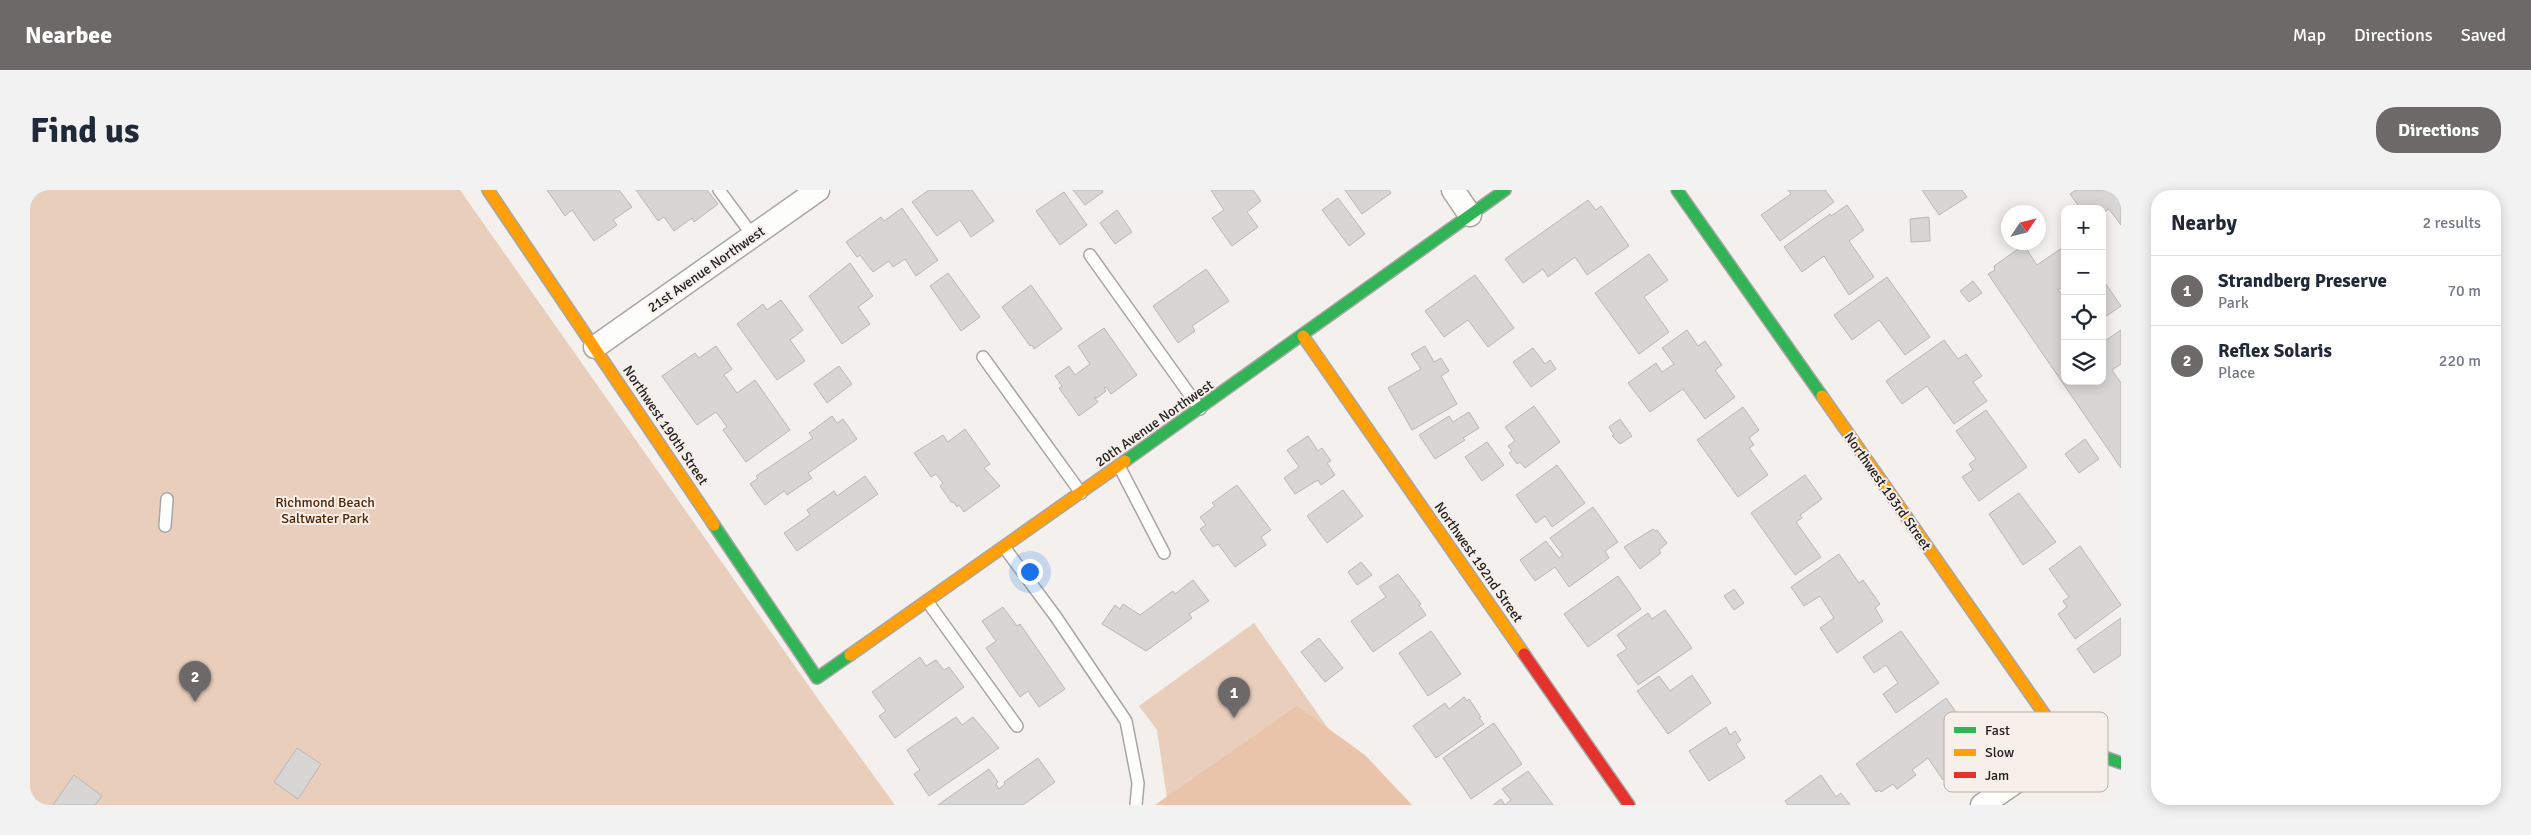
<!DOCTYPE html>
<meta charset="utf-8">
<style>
:root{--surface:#fff;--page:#f2f2f3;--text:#1f2937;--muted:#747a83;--line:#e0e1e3;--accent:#6c6968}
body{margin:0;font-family:Signika,sans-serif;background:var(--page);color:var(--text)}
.controls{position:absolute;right:15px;top:15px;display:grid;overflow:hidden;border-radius:10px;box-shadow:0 2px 12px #0003}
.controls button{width:45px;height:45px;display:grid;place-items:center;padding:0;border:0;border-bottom:1px solid var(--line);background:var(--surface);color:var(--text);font:25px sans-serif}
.compass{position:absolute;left:1971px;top:15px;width:45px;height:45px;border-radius:50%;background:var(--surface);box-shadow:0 2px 12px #0003;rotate:55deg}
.you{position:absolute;left:999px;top:381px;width:18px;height:18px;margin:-12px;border:4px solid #fff;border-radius:50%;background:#1a73e8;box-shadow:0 0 0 8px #1a73e833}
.badge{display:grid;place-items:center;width:32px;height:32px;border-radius:50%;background:var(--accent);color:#fff;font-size:16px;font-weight:700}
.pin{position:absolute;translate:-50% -41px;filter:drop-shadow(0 1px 2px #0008)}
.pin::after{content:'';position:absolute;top:26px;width:18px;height:15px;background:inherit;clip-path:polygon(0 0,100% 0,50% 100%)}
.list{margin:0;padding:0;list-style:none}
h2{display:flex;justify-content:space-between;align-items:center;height:65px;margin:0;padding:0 20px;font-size:21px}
h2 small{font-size:16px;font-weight:400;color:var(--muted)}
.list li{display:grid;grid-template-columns:32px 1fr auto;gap:15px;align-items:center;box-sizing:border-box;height:70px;padding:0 20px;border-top:1px solid var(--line)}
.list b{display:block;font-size:19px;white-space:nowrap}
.list p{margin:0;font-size:16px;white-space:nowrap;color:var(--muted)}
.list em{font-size:16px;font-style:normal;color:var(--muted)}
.icon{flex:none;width:28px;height:28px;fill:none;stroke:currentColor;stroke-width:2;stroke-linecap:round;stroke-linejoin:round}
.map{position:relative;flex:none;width:2091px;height:615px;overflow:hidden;border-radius:20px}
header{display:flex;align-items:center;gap:30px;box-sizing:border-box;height:70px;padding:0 25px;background:var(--accent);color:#fff}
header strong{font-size:24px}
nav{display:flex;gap:28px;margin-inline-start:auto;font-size:18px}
.intro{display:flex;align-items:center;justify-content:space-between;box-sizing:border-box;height:120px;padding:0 30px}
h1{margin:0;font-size:35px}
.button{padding:12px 22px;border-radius:20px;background:var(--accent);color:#fff;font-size:18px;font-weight:700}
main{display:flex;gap:30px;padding:0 30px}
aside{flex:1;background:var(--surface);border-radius:20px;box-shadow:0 2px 12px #0003}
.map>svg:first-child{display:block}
</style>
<header>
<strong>Nearbee</strong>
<nav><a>Map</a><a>Directions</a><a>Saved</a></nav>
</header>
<div class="intro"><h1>Find us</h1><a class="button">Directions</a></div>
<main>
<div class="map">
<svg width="2091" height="615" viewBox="0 0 2091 615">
<rect width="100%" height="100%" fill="#f3f0ed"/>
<path fill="#e9cebc" d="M 0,0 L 430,0 L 793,516 L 865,615 L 0,615 Z
M 1224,433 L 1352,615 L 1138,615 L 1127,540 L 1109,516 Z"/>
<path fill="#e9c3aa" d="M 1267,516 L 1335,565 L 1382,615 L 1125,615 Z"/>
<path fill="#d8d6d4" stroke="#b9b7b4" d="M 517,0 L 589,0 L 602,17 L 583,30 L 587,35 L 564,51 L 542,20 L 535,26 Z
M 606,0 L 677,0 L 688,14 L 664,32 L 662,28 L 644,41 L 634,27 L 628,31 Z
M 899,0 L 942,0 L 964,31 L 941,47 L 930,30 L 907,46 L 882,12 Z
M 1043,0 L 1072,0 L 1073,2 L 1055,15 Z
M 1181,0 L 1223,0 L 1231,11 L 1217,22 L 1228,37 L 1202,56 L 1182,28 L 1194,20 Z
M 1315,0 L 1359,0 L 1361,3 L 1332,24 Z
M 1758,0 L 1795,0 L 1804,12 L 1750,51 L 1731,25 L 1761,4 Z
M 1892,0 L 1932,0 L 1937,7 L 1909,25 Z
M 2046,0 L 2091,0 L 2091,35 L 2079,19 L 2072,24 L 2072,19 L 2051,19 L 2040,4 Z
M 1034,2 L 1057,35 L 1030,55 L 1006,21 Z
M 1308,8 L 1335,44 L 1319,56 L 1292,20 Z
M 1558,10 L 1566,20 L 1571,16 L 1599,56 L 1557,85 L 1545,67 L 1518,87 L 1513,79 L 1493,93 L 1475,69 Z
M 1817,15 L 1834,40 L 1819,51 L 1844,87 L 1819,105 L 1794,66 L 1772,82 L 1754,57 L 1800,24 L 1801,26 Z
M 872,18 L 908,70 L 886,86 L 875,69 L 863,77 L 859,71 L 843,82 L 830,65 L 827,67 L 816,52 L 851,27 L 854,31 Z
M 1087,20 L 1102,42 L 1085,54 L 1070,33 Z
M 1899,27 L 1900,51 L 1881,52 L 1880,29 Z
M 1994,55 L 2007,75 L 2035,56 L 2035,95 L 2028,100 L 2035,109 L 2035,191 L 2072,191 L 2072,153 L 2091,140 L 2091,174 L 2082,180 L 2091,193 L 2091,278 L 1958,84 L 1965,80 L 1964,76 Z
M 1619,64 L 1638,90 L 1614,107 L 1639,142 L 1609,164 L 1565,103 Z
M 820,73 L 843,106 L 828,117 L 840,134 L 812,154 L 779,106 Z
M 1176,79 L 1199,111 L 1162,136 L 1165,141 L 1148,153 L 1123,116 Z
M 918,83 L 950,127 L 931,141 L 900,96 Z
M 1445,85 L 1484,138 L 1458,157 L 1438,130 L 1414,147 L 1395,121 Z
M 1857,87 L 1900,147 L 1875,165 L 1849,130 L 1822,150 L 1804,125 Z
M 2073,90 L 2091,116 L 2072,129 L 2072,91 Z
M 1943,91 L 1952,103 L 1939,112 L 1930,101 Z
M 1001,95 L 1032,139 L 1004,159 L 1002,155 L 1000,156 L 972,117 Z
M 751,110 L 773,140 L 760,150 L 775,171 L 747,190 L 707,134 L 733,114 L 737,120 Z
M 1074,138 L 1107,185 L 1081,204 L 1076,197 L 1074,198 L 1076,201 L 1067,208 L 1064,207 L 1068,212 L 1049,226 L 1029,198 L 1032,196 L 1025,186 L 1039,176 L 1045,185 L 1060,174 L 1048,156 Z
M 1657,140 L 1668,156 L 1675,151 L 1692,175 L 1685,180 L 1705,207 L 1675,229 L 1653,199 L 1620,222 L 1598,193 L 1626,173 L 1632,182 L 1644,174 L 1632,158 Z
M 1914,150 L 1928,169 L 1936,164 L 1952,186 L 1943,192 L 1957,211 L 1924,234 L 1897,196 L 1872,214 L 1856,191 Z
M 686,156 L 702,179 L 694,185 L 707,203 L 725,190 L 760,240 L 716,272 L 693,240 L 697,237 L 686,222 L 667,235 L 632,186 L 665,163 L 669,168 Z
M 1395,156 L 1404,172 L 1411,168 L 1419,181 L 1411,186 L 1427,214 L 1382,240 L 1358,198 L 1391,179 L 1381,164 Z
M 1503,158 L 1515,174 L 1520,170 L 1526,179 L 1501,197 L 1483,172 Z
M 809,176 L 822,194 L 797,213 L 784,194 Z
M 1504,216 L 1530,252 L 1495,278 L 1490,272 L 1487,274 L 1479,263 L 1482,261 L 1478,256 L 1485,251 L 1475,237 Z
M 1713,217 L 1729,240 L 1719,248 L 1724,255 L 1719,258 L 1738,285 L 1708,307 L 1667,250 Z
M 1956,220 L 1997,277 L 1949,311 L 1932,287 L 1943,280 L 1939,274 L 1946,269 L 1926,241 Z
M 1439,222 L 1449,238 L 1433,248 L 1435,250 L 1405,269 L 1389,245 L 1419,226 L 1423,232 Z
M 802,226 L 807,233 L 813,229 L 827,249 L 778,283 L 782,288 L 757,305 L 754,301 L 735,315 L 720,294 L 728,288 L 726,286 L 783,248 L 779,243 Z
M 1590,229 L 1602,246 L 1590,254 L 1582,246 L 1584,245 L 1579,237 Z
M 935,239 L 960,274 L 954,278 L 970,296 L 934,322 L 929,315 L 927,317 L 924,312 L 922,313 L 910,296 L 913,293 L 906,284 L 901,287 L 884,263 L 913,245 L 918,252 Z
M 1278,246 L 1288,261 L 1292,258 L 1301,271 L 1297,273 L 1305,285 L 1291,295 L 1288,290 L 1265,304 L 1254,288 L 1269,277 L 1257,260 Z
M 2055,249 L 2069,269 L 2049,283 L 2035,264 Z
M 1457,252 L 1474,275 L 1452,291 L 1435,267 Z
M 1527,275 L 1555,313 L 1522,337 L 1515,326 L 1506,333 L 1486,305 Z
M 1775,285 L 1792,309 L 1770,325 L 1772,328 L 1766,332 L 1791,367 L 1765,385 L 1721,323 Z
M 835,286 L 848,304 L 767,361 L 754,343 L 780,325 L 777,320 L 804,301 L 807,306 Z
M 1207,295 L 1241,340 L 1231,347 L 1236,355 L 1205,377 L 1188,354 L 1183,357 L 1170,339 L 1176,335 L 1170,327 L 1185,316 L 1182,313 Z
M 1313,300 L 1333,326 L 1297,353 L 1277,326 Z
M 1989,303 L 2026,352 L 1993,375 L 1959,324 Z
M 1563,317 L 1588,352 L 1575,361 L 1579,368 L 1539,397 L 1525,377 L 1505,391 L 1490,370 L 1516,351 L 1529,368 L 1533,365 L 1520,348 Z
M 1623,339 L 1625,341 L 1627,340 L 1637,353 L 1629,360 L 1631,363 L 1610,379 L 1594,357 Z
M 2050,356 L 2091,415 L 2045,449 L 2028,424 L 2037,417 L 2033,411 L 2039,407 L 2019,379 Z
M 1809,364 L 1829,393 L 1833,390 L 1850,414 L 1845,418 L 1853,431 L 1807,463 L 1790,438 L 1804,428 L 1790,406 L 1774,416 L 1761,397 Z
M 1331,372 L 1342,385 L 1327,395 L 1318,382 Z
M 1368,384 L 1391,414 L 1389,415 L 1396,425 L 1343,462 L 1321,431 L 1356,407 L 1349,397 Z
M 1588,386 L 1611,419 L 1558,457 L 1534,424 Z
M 1163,390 L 1179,411 L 1159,424 L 1162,428 L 1116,461 L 1072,434 L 1085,415 L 1090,419 L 1093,414 L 1110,425 L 1143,401 L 1145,404 Z
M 1704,399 L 1714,413 L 1704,420 L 1694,406 Z
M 973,417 L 987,436 L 990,434 L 1035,499 L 1009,517 L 998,501 L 990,507 L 956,458 L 966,451 L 952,431 Z
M 1635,420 L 1662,458 L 1608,495 L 1587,465 L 1597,459 L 1587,445 L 1618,423 L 1622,429 Z
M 2091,428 L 2091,465 L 2064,483 L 2047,459 Z
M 1401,441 L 1431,484 L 1398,506 L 1369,463 Z
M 1871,441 L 1909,493 L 1866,523 L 1853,504 L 1868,493 L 1856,475 L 1844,483 L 1833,467 Z
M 1289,448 L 1313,478 L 1295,492 L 1271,462 Z
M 890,467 L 896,476 L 906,470 L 914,480 L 919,477 L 934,497 L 865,548 L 849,526 L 856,521 L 842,502 Z
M 1662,485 L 1681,513 L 1638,544 L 1607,501 L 1629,486 L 1640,501 Z
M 1434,507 L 1437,511 L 1439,509 L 1451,527 L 1449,528 L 1454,534 L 1406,568 L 1383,536 L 1415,513 L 1419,519 Z
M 1916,508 L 1954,561 L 1913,590 L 1898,568 L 1882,580 L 1886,585 L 1867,599 L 1863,594 L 1851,602 L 1849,600 L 1846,602 L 1826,574 Z
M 926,527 L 932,535 L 943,527 L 969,558 L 899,606 L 884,584 L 890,580 L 877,560 Z
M 1464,533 L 1492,574 L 1441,609 L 1413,568 Z
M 1696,537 L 1700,545 L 1705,541 L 1711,550 L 1706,554 L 1715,568 L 1679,591 L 1659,561 Z
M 267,558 L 291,574 L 268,609 L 244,592 Z
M 1008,568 L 1025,592 L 993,615 L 908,615 L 959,579 L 968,592 L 966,594 L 969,599 L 975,594 L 974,592 Z
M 1498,581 L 1523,615 L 1463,615 L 1471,609 L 1475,615 L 1481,610 L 1472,599 Z
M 44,585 L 72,606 L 65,615 L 23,615 Z
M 1791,585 L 1806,607 L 1811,603 L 1820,615 L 1758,615 L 1755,611 Z"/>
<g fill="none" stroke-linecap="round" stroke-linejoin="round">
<g stroke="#a8a5a3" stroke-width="14">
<path id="lane" d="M 689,0 L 723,46
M 1060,65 L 1170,219
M 953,167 L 1051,303
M 1089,276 L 1134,363
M 135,336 L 137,309
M 974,357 L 1026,427 L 1096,531 L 1108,593 L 1106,615
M 897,411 L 987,536"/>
</g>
<g stroke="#a8a5a3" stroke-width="25">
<path id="street" d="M 1423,0 L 1440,25
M 565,157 L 788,0
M 1952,615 L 1996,585 L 2035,553"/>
</g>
<g stroke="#a8a5a3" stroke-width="14">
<path id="fast" d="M 1647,0 L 1792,206
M 1095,271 L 1475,0
M 684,335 L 787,488 L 820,465
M 2022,535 L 2035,553 L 2091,573"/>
</g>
<g stroke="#a8a5a3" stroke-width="14">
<path id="slow" d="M 458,0 L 684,335
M 1273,146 L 1494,464
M 1792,206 L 2022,535
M 820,465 L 1095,271"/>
</g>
<g stroke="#a8a5a3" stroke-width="14">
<path id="jam" d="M 1494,464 L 1599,615"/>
</g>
<use href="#lane" stroke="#fdfdfc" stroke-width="11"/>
<use href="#street" stroke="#fdfdfc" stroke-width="22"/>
<use href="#fast" stroke="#30b455" stroke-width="11"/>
<use href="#slow" stroke="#ff9f0a" stroke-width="11"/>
<use href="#jam" stroke="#e5322d" stroke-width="11"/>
</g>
<g text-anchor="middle" stroke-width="4" stroke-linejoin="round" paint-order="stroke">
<g font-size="14" fill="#242120" stroke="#f6efea">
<text transform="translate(676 79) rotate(-35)" y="5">21st Avenue Northwest</text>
<text transform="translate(1124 233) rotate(-35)" y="5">20th Avenue Northwest</text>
<text transform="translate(636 235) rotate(56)" y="5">Northwest 190th Street</text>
<text transform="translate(1858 301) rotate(55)" y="5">Northwest 193rd Street</text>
<text transform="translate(1449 372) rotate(55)" y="5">Northwest 192nd Street</text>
</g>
<g font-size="14" fill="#4f2502" stroke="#f6efea">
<text x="295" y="317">Richmond Beach<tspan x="295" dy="16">Saltwater Park</tspan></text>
</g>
</g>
<rect x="1914" y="522" width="164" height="80" rx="8" fill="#f6efea" stroke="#b7b1ad" stroke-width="1"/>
<rect x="1924" y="537" width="22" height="6" fill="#30b455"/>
<rect x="1924" y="559" width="22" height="7" fill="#ff9f0a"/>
<rect x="1924" y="582" width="22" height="6" fill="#e5322d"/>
<g font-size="14" fill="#242120">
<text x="1955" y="545">Fast</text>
<text x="1955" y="567">Slow</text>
<text x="1955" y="590">Jam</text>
</g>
</svg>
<div class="controls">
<button>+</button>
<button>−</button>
<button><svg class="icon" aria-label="locate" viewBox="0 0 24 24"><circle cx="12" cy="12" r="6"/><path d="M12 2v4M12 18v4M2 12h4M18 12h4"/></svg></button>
<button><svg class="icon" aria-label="layers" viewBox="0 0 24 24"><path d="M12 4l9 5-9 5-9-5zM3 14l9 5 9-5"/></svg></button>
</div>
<svg class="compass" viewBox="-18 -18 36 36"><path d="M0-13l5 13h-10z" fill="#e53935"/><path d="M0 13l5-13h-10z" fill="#747a83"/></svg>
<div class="you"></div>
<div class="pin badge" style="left:1204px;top:528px">1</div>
<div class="pin badge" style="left:165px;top:512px">2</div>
</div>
<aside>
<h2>Nearby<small>2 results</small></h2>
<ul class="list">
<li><span class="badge">1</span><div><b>Strandberg Preserve</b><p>Park</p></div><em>70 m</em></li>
<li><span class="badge">2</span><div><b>Reflex Solaris</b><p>Place</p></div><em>220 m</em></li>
</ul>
</aside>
</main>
